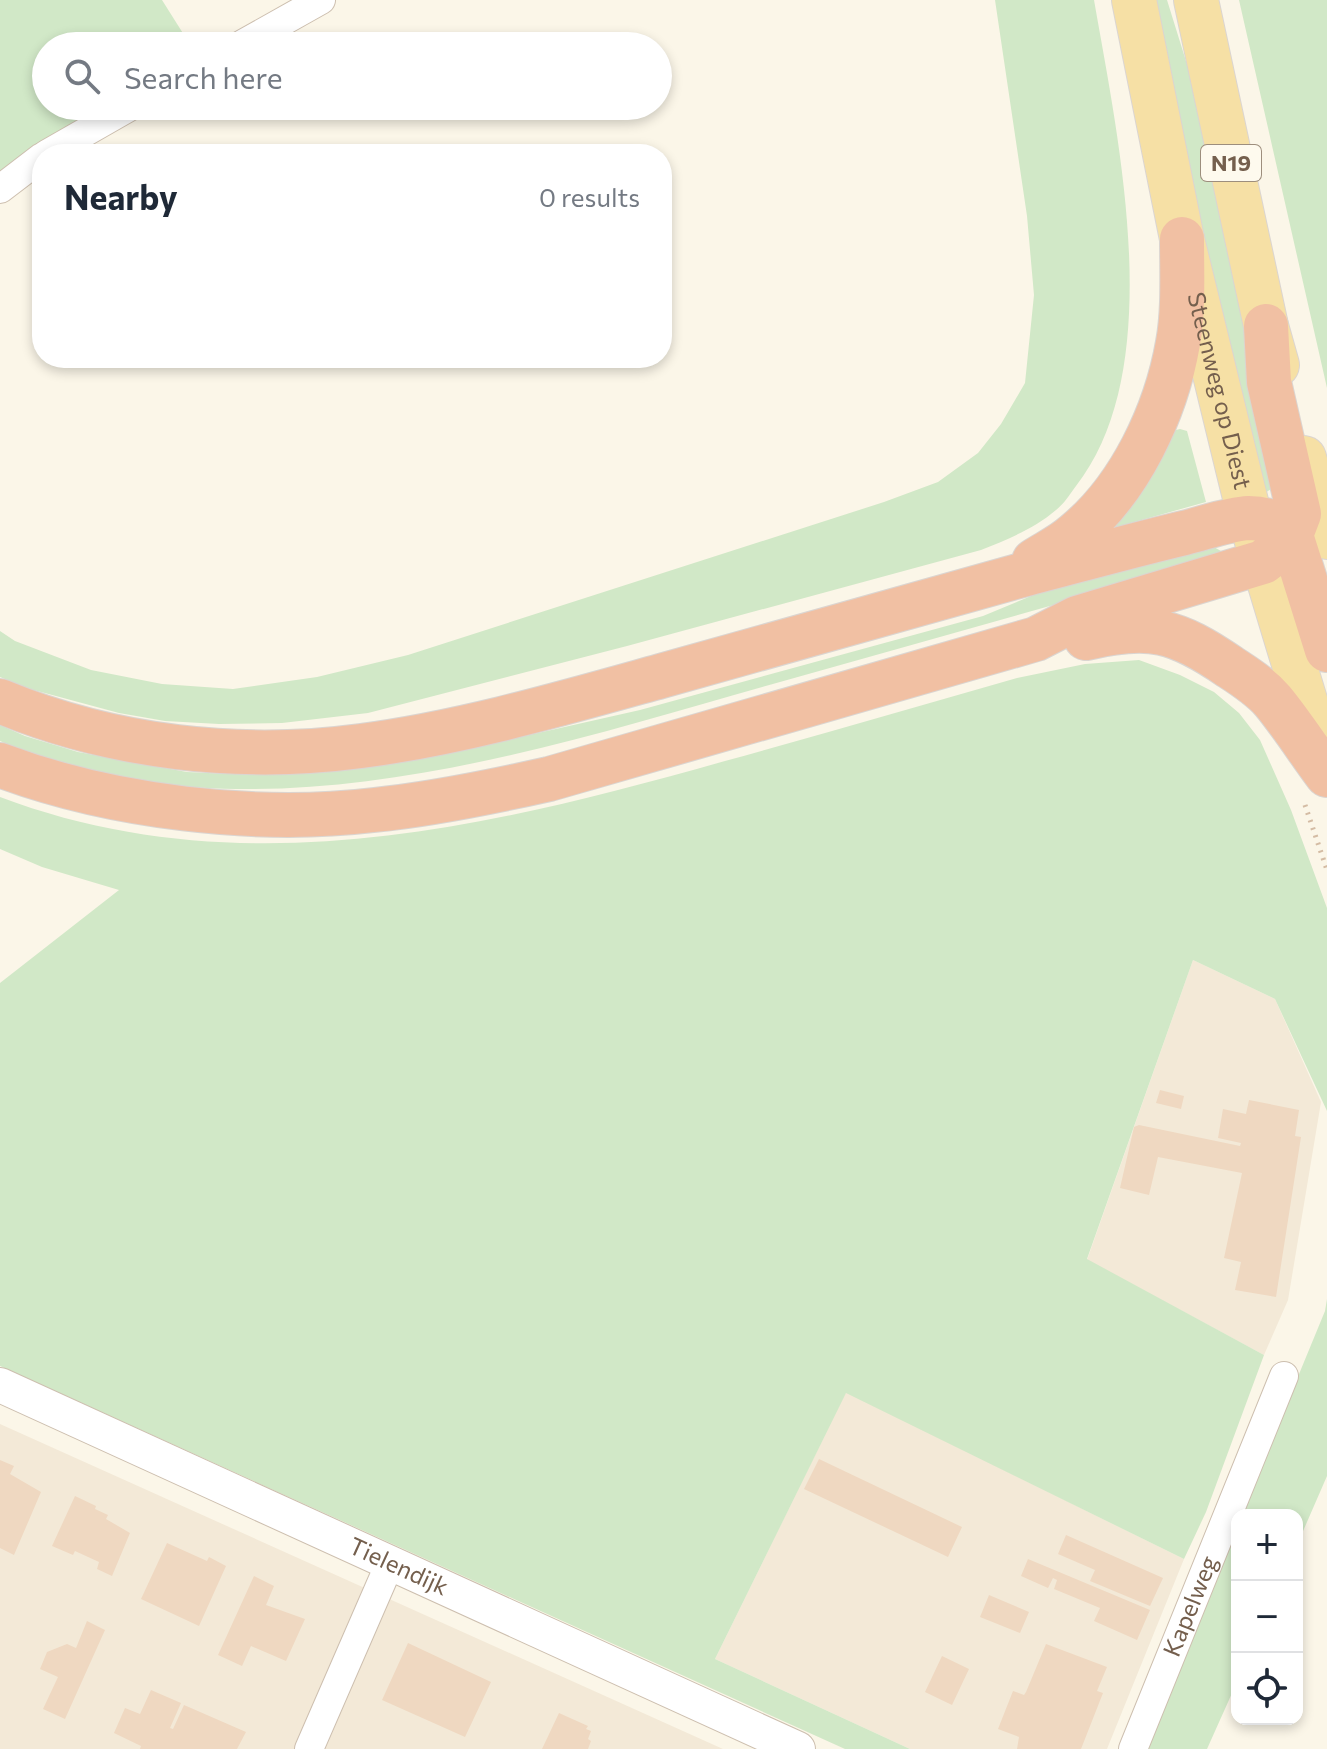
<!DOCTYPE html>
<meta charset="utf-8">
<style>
:root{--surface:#fff;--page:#f2f2f3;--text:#1f2937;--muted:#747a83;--line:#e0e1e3}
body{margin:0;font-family:Commissioner,sans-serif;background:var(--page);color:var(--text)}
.controls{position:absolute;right:24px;bottom:24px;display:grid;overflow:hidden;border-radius:16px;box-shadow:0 4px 12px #0003}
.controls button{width:72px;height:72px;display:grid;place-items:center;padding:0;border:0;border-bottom:2px solid var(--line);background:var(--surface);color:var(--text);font:40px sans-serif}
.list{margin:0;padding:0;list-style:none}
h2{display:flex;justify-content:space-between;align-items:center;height:104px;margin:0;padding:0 32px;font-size:34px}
h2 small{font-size:26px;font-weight:400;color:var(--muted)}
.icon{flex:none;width:44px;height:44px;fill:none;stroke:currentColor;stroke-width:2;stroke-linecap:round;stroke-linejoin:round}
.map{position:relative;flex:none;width:1327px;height:1749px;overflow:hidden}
.search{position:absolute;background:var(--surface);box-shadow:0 4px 12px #0003;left:32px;top:32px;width:640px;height:88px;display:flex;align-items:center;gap:20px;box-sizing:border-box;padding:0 28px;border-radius:44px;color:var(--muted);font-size:30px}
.panel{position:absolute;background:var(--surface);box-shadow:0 4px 12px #0003;left:32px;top:144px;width:640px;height:224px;border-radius:32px}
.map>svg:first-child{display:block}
</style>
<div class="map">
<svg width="1327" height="1749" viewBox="0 0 1327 1749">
<rect width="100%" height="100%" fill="#fbf6e8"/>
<path fill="#f3e9d7" d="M 1193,960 L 1275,999 L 1321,1102 L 1288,1300 L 1264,1355 L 1087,1260 Z
M 846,1392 L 1184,1559 L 1107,1749 L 910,1749 L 715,1659 Z
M 0,1424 L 723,1749 L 0,1749 Z"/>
<path fill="#d1e8c7" d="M 0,0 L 162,0 L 191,46 L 46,46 L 46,106 L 102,106 L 35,146 L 0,174 Z
M 995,0 L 1094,0 C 1118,138 1169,367 1076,486 C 1070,494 1064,504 1056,510 C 1034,529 1008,539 981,550 L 627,646 L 368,713 L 282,723 L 219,724 L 165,721 L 119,713 L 30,689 L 0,677 L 0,631 L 15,641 L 91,670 L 162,684 L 233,689 L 317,677 L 408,655 L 884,502 L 938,482 L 978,453 L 1001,424 L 1025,383 L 1034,295 L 1027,216 Z
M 1154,0 L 1167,0 L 1190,74 L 1257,386 L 1271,489 L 1265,493 L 1258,491 Z
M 1239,0 L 1327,0 L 1327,389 L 1327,388 Z
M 1180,429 L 1187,431 L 1206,502 L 1113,528 L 1111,524 L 1176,430 Z
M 1214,547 L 1221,551 L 1217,559 C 1071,600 926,641 780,682 C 536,751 247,849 0,741 L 0,725 L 25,736 L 78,752 L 187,772 L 229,774 L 305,771 L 471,748 L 640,710 L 983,616 L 1048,589 Z
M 1139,660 L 1180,675 L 1214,692 L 1239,713 L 1260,740 L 1291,810 L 1327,908 L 1327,1111 L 1275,999 L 1193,960 L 1087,1259 L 1264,1355 L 1206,1512 L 1184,1559 L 846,1393 L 715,1659 L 910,1749 L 845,1749 L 0,1366 L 0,983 L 119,890 L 42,867 L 0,849 L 0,797 C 241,888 487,828 725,761 C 823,734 920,706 1017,678 L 1085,664 Z
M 1327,1299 L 1327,1476 L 1297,1545 L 1297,1515 L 1241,1515 L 1325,1311 Z
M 1237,1525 L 1237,1682 L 1207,1749 L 1144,1749 Z"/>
<path fill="#efd8c1" d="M 1160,1090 L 1184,1096 L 1181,1109 L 1156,1103 Z
M 1249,1100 L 1299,1110 L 1295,1136 L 1301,1137 L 1276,1297 L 1235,1290 L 1241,1262 L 1224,1258 L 1242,1173 L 1158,1157 L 1149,1195 L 1120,1188 L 1134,1127 L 1139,1125 L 1240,1146 L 1241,1143 L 1218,1138 L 1223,1109 L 1246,1114 Z
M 819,1459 L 962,1527 L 948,1557 L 804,1489 Z
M 0,1460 L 14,1466 L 10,1474 L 41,1492 L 14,1555 L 0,1548 Z
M 75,1496 L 96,1506 L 95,1509 L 108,1515 L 106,1519 L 130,1533 L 112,1576 L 97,1569 L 99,1562 L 75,1551 L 73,1555 L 52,1546 Z
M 1066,1535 L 1163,1578 L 1150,1606 L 1090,1581 L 1095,1570 L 1058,1554 Z
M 167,1543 L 207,1561 L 209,1557 L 226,1566 L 199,1626 L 141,1599 Z
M 1028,1559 L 1150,1610 L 1137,1640 L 1094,1621 L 1100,1608 L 1054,1589 L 1057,1580 L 1053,1578 L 1048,1588 L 1021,1576 Z
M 254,1576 L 274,1586 L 266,1605 L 305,1619 L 286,1661 L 251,1646 L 242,1666 L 218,1655 Z
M 989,1595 L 1029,1612 L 1020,1633 L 980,1617 Z
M 87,1621 L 105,1630 L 65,1719 L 43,1709 L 58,1677 L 40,1669 L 47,1652 L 67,1644 L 76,1648 Z
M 408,1643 L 491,1682 L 465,1737 L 382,1700 Z
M 1046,1644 L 1107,1667 L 1097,1691 L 1103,1693 L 1081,1749 L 1017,1749 L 1019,1737 L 998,1729 L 1013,1691 L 1024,1695 L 1026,1692 Z
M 942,1656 L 969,1669 L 952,1705 L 925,1692 Z
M 151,1690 L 181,1703 L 170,1728 L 173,1729 L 184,1705 L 246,1732 L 237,1749 L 140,1749 L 141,1746 L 114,1733 L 125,1708 L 140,1714 Z
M 559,1713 L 588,1726 L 586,1729 L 591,1731 L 588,1739 L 591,1741 L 588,1749 L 542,1749 Z"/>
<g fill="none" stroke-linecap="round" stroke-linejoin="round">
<g stroke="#cdbfaf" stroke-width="30">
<g id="minor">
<path d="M 239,46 L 321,0"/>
<path d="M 47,154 L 131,106"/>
<path d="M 0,189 L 42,157"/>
<path d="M 309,1749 L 390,1563"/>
<path id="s1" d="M 1133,1749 L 1284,1376"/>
</g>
</g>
<g stroke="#cdbfaf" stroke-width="36">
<g id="tertiary">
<path id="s2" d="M 0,1385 L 798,1749"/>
</g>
</g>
<g stroke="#dbd5d1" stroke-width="46">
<g id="primary">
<path id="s3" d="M 1134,0 L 1182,239 L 1250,518 L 1326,770"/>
<path d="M 1196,0 L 1266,326 L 1277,365"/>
<path d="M 1304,458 L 1327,537"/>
</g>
</g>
<g stroke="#dbd5d1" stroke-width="46">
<path id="motorway" d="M 1034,561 C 1048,552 1063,545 1075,534 C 1130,489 1166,412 1178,343 C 1184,310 1182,274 1182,239
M 1086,638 C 1150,623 1176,630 1230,667 C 1244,676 1261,687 1273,701 C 1292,724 1309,751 1327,775
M 0,701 C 113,748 240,762 361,746 C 461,733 564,703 661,676 C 781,643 901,608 1022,575 C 1076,561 1129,546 1184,533 C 1205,528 1228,519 1249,518 C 1265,518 1280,524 1291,535 L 1327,650
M 0,765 C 111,807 256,824 374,810 C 433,804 491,792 549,779 L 1036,639 L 1077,618 L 1263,562 L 1280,549 L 1291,535 L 1299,514 L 1269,382 L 1266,326"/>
</g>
<path stroke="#d4bca4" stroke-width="5" stroke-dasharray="2 6" stroke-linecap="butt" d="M 1305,805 L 1327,870"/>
<use href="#minor" stroke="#fff" stroke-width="28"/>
<use href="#tertiary" stroke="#fff" stroke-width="34"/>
<use href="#primary" stroke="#f6e0a5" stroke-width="44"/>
<use href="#motorway" stroke="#f1c0a3" stroke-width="44"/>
</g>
<g text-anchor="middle" stroke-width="7" stroke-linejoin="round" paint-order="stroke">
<rect fill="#fefaee" stroke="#9d8e7d" stroke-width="2" x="1201" y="145" width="60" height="36" rx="6"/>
<g font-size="22" font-weight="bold" fill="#745f4d">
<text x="1231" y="171">N19</text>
</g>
<g font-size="24" fill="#745f4d" stroke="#fefaee">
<text dy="8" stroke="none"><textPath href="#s3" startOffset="400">Steenweg op Diest</textPath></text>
<text dy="8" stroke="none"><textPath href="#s2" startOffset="438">Tielendijk</textPath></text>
<text dy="8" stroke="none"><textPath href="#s1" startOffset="154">Kapelweg</textPath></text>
</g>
</g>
</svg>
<div class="controls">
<button>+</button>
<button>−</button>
<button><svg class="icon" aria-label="locate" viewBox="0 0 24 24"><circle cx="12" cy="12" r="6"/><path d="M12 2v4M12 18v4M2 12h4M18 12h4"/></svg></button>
</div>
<div class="search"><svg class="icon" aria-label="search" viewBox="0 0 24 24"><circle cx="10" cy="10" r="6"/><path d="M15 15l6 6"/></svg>Search here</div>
<section class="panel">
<h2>Nearby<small>0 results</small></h2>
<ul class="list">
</ul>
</section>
</div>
